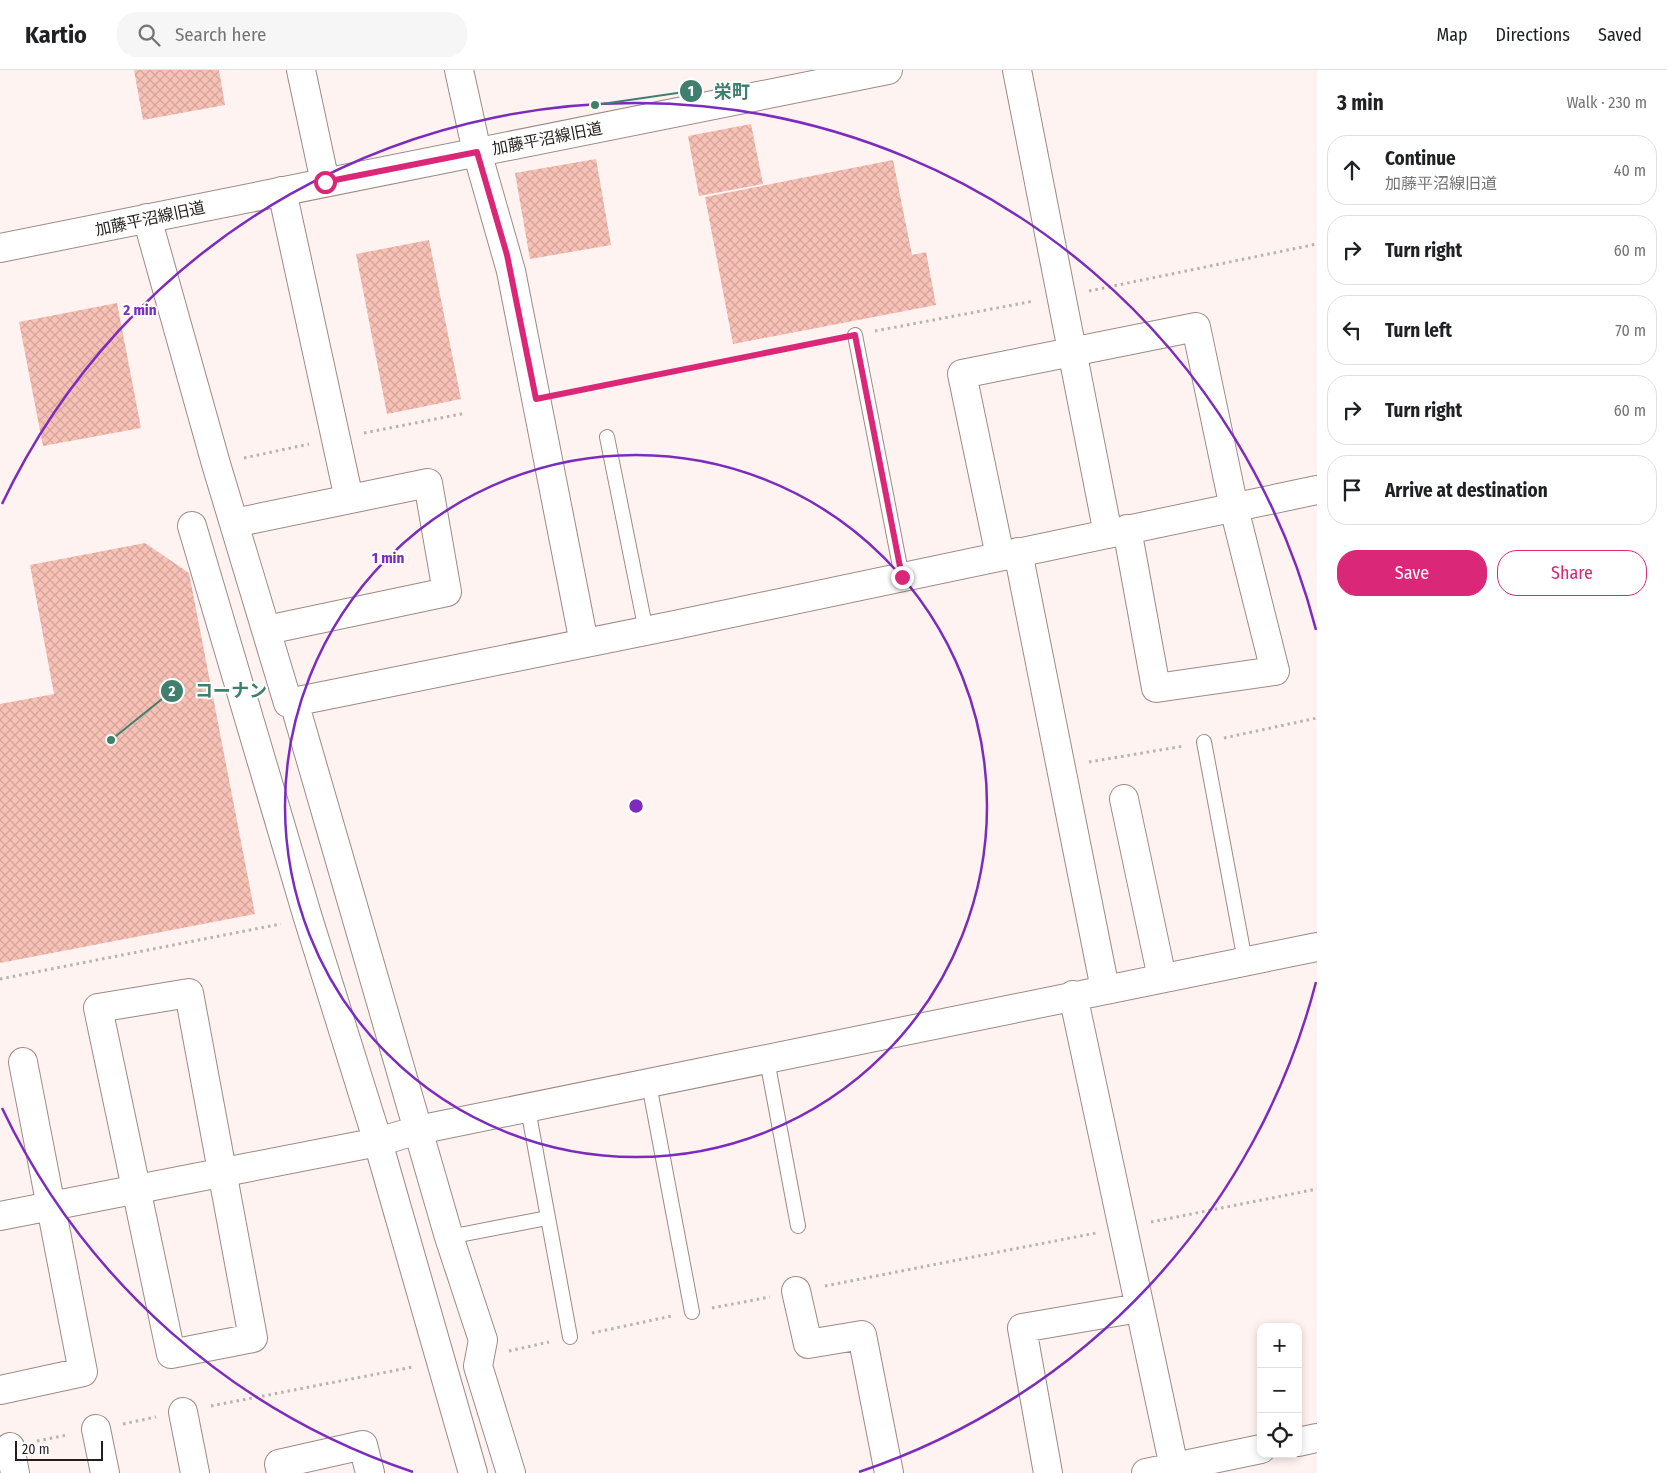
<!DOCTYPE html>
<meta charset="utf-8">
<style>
:root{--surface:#fff;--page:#f6f6f6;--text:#202124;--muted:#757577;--line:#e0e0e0;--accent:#db2777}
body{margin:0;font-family:"Fira Sans Condensed","Noto Sans JP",sans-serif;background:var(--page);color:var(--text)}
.controls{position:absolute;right:15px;bottom:15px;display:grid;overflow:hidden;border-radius:10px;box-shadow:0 2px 8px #0003}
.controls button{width:45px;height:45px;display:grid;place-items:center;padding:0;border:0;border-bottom:1px solid var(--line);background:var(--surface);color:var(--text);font:25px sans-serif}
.scale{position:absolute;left:15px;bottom:12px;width:88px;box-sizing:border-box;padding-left:5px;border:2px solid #241d1b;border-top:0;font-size:14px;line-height:18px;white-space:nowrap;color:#241d1b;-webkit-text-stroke:4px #fff;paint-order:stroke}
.stop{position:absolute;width:15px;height:15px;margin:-11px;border:4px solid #db2777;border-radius:50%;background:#fff}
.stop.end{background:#db2777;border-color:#fff;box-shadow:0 1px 5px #0008}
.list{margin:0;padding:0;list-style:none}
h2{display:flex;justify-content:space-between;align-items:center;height:65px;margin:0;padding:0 20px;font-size:21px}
h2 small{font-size:16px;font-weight:400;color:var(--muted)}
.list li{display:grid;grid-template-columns:32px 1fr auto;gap:15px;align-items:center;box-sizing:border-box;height:70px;margin:0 10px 10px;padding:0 10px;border:1px solid var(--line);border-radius:20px}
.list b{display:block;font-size:19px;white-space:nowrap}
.list p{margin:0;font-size:16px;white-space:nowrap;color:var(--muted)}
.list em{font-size:16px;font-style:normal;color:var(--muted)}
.actions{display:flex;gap:10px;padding:15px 20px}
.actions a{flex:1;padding:11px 0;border:1px solid var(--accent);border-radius:20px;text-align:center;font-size:18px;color:var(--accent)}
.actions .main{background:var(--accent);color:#fff}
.icon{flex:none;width:28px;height:28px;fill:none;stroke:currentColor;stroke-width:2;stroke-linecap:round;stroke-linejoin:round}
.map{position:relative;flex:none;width:1317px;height:1403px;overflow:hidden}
header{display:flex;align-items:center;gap:30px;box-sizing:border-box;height:70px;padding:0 25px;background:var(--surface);border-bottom:1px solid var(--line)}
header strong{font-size:24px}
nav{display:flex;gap:28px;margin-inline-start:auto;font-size:18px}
.search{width:350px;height:45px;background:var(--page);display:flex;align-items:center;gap:12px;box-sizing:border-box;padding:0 18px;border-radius:20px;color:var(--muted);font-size:19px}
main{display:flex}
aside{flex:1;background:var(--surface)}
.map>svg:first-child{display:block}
</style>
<header>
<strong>Kartio</strong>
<div class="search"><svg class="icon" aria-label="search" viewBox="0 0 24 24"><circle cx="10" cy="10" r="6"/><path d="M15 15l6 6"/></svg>Search here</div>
<nav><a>Map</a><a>Directions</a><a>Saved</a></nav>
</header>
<main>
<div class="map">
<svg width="1317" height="1403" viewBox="0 0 1317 1403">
<defs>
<pattern id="building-cross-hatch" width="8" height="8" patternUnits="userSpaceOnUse" patternTransform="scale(1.25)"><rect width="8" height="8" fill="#f7c1b6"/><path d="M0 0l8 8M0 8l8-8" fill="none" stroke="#d4a59c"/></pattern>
</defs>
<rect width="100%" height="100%" fill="#fef3f0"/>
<path fill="url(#building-cross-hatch)" d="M 134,0 L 219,0 L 225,35 L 143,50 Z
M 751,54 L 763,114 L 699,126 L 688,66 Z
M 596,89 L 611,175 L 530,189 L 515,103 Z
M 893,90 L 912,185 L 926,182 L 936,235 L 733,274 L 705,127 Z
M 429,170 L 461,329 L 387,344 L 356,184 Z
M 117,233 L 141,358 L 43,376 L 19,252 Z
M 145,473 L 189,503 L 255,844 L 0,893 L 0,634 L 54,624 L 30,495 Z"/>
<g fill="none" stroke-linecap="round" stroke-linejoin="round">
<g stroke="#9c8a87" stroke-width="16">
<path id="lane" d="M 855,265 L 902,507
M 607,367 L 646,561
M 1204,672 L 1245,891
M 767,990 L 798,1156
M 649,1014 L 692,1242
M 528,1039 L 570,1267
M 449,1167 L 547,1148"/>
</g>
<g stroke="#9c8a87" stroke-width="30">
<path id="street" d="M 301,0 L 325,112
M 459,0 L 477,82 L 511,201 L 584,573
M 1017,0 L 1108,464
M 282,121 L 349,429
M 147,148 L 216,394 L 288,633 L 675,555 L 1317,420
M 234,453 L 428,413 L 447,522 L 267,560
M 192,456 L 308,848 L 378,1072 L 473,1403
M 1018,482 L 1105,919
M 1000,486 L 962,304 L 1196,257 L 1234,438 L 1275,601 L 1156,618 L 1127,459
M 294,632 L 418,1060 L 1317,877
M 1124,729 L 1162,908
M 189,923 L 253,1268 L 171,1284 L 98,938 Z
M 1073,925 L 1174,1397
M 0,1146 L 378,1072 L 418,1060 L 449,1167 L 483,1270 L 478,1296 L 511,1403
M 796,1221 L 808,1274 L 862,1265 L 889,1403
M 0,1320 L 83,1302 L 23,992
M 183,1342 L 195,1403
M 96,1359 L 105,1403
M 1298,1372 L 1317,1368
M 10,1377 L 15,1403
M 281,1403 L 279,1394 L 363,1375 L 370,1403
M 1048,1403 L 1022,1258 L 1139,1238
M 1146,1403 L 1261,1379"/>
</g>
<g stroke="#9c8a87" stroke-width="30">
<path id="secondary" d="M 0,178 L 888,0"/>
</g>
<path stroke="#bbb1ae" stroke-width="3" stroke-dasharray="2.5 4" stroke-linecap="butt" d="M 1089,221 L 1317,174
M 875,261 L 1034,231
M 564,323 L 835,269
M 364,363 L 466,343
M 244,388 L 309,374
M 1224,668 L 1317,648
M 1089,692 L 1184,676
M 0,909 L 281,854
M 1151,1152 L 1317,1119
M 825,1216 L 1096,1163
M 712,1238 L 770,1227
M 592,1263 L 672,1246
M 509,1281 L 549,1272
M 211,1336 L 413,1297
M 123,1354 L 156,1347
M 37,1371 L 67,1365"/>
<use href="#lane" stroke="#fff" stroke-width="14"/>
<use href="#street" stroke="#fff" stroke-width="28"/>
<use href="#secondary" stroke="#fff" stroke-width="28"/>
</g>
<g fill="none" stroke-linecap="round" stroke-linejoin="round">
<path stroke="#db2777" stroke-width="6" d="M 325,112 L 477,82 L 507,185 L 536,329 L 855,265 L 902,507"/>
</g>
<g fill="none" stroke="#7b2cbf" stroke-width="2.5">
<circle cx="636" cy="736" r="351"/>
<path d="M1316 912A702 702 0 0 1 859 1402M413 1402A702 702 0 0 1 2 1038M2 434A702 702 0 0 1 1316 560"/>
</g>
<g text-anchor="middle" stroke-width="4" stroke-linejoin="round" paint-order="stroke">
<g font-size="16" fill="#241d1b" stroke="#fff">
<text transform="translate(547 68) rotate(-11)" y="6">加藤平沼線旧道</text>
<text transform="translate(150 148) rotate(-12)" y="6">加藤平沼線旧道</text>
</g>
</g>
<circle cx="636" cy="736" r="8" fill="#7b2cbf" stroke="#fff" stroke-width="2.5"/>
<g font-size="15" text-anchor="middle" font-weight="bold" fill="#7b2cbf" stroke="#fff" stroke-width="4" stroke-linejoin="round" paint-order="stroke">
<text x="140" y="245">2 min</text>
<text x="388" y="493">1 min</text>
</g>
<path fill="none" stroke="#407f6d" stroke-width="2" d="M595 35L691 21M111 670L172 621"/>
<g fill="#407f6d" stroke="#fff" stroke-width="2">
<circle cx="595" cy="35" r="5"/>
<circle cx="111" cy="670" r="5"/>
<circle cx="691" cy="21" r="12"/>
<circle cx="172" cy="621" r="12"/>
</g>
<g font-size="15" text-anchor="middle" font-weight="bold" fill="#fff">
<text x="691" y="26">1</text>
<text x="172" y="626">2</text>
</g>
<g font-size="18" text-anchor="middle" font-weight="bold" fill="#407f6d" stroke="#fff" stroke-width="4" stroke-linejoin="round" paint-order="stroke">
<text x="732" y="28">栄町</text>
<text x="231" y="627">コーナン</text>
</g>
</svg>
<div class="controls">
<button>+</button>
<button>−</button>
<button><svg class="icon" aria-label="locate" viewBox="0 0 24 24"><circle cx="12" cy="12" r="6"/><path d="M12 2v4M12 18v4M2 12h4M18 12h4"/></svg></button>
</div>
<div class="scale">20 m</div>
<div class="stop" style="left:325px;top:112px"></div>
<div class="stop end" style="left:902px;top:507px"></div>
</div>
<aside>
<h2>3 min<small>Walk · 230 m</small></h2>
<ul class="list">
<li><svg class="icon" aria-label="ahead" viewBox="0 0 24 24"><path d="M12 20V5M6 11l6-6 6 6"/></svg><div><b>Continue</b><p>加藤平沼線旧道</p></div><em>40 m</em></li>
<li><svg class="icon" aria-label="right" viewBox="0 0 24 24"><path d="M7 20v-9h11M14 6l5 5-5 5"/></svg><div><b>Turn right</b></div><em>60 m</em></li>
<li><svg class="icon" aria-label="left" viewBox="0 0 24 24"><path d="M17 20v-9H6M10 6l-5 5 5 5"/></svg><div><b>Turn left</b></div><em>70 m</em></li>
<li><svg class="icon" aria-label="right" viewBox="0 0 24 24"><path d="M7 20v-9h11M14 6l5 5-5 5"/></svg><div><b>Turn right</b></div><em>60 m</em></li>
<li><svg class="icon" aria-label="arrive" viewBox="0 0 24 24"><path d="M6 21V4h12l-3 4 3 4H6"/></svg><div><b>Arrive at destination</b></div></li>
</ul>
<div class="actions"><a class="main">Save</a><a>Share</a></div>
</aside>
</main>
